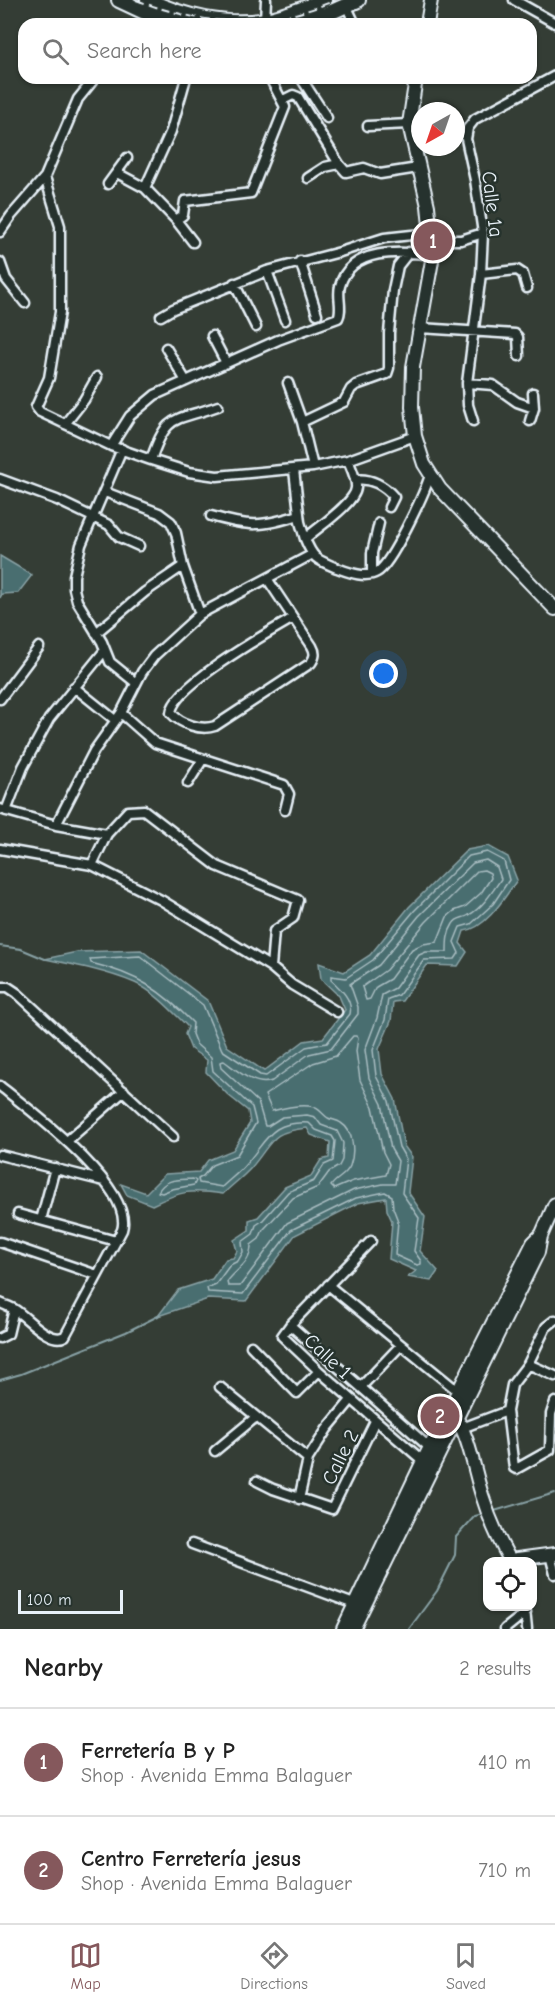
<!DOCTYPE html>
<meta charset="utf-8">
<style>
:root{--surface:#fff;--page:#f6f6f6;--text:#222;--muted:#767676;--line:#e0e0e0;--accent:#85585c}
body{margin:0;font-family:"Comic Neue",sans-serif;background:var(--page);color:var(--text)}
.controls{position:absolute;right:18px;bottom:18px;display:grid;overflow:hidden;border-radius:12px;box-shadow:0 2px 4px #0004}
.controls button{width:54px;height:54px;display:grid;place-items:center;padding:0;border:0;border-bottom:2px solid var(--line);background:var(--surface);color:var(--text);font:30px sans-serif}
.compass{position:absolute;left:411px;top:102px;width:54px;height:54px;border-radius:50%;background:var(--surface);box-shadow:0 2px 4px #0004;rotate:220deg}
.scale{position:absolute;left:18px;bottom:15px;width:105px;box-sizing:border-box;padding-left:6px;border:3px solid #e8f1f8;border-top:0;font-size:16px;line-height:21px;white-space:nowrap;color:#e8f1f8;-webkit-text-stroke:4px #26332d;paint-order:stroke}
.you{position:absolute;left:384px;top:674px;width:21px;height:21px;margin:-15px;border:4px solid #fff;border-radius:50%;background:#1a73e8;box-shadow:0 0 0 9px #1a73e833}
.badge{display:grid;place-items:center;width:39px;height:39px;border-radius:50%;background:var(--accent);color:#fff;font-size:20px;font-weight:700}
.pin{position:absolute;translate:-50% -50%;border:3px solid #fff;box-shadow:0 2px 6px #0006}
.list{margin:0;padding:0;list-style:none}
h2{display:flex;justify-content:space-between;align-items:center;height:78px;margin:0;padding:0 24px;font-size:26px}
h2 small{font-size:20px;font-weight:400;color:var(--muted)}
.list li{display:grid;grid-template-columns:39px 1fr auto;gap:18px;align-items:center;box-sizing:border-box;height:108px;padding:0 24px;border-top:2px solid var(--line)}
.list b{display:block;font-size:22px;white-space:nowrap}
.list p{margin:0;font-size:20px;white-space:nowrap;color:var(--muted)}
.list em{font-size:20px;font-style:normal;color:var(--muted)}
.icon{flex:none;width:33px;height:33px;fill:none;stroke:currentColor;stroke-width:2;stroke-linecap:round;stroke-linejoin:round}
.map{position:relative;flex:none;width:555px;height:1629px;overflow:hidden}
.search{position:absolute;background:var(--surface);box-shadow:0 2px 4px #0004;left:18px;right:18px;top:18px;height:66px;display:flex;align-items:center;gap:15px;box-sizing:border-box;padding:0 21px;border-radius:18px;color:var(--muted);font-size:22px}
.sheet{height:294px;background:var(--surface)}
nav{display:flex;justify-content:space-around;align-items:center;box-sizing:border-box;height:84px;border-top:2px solid var(--line);background:var(--surface);font-size:16px;color:var(--muted)}
nav a{display:grid;justify-items:center;gap:3px}
nav .on{color:var(--accent)}
.map>svg:first-child{display:block}
</style>
<div class="map">
<svg width="555" height="1629" viewBox="0 0 555 1629">
<rect width="100%" height="100%" fill="#343d35"/>
<filter id="ink" filterUnits="userSpaceOnUse"><feTurbulence type="fractalNoise" baseFrequency=".0167" numOctaves="2"/><feDisplacementMap in="SourceGraphic" scale="12" xChannelSelector="R" yChannelSelector="G"/><feConvolveMatrix kernelMatrix="1 2 1 2 8 2 1 2 1" color-interpolation-filters="sRGB"/></filter>
<g filter="url(#ink)">
<path fill="#4a6e70" stroke="#89a2a6" stroke-width="1.5" d="M 0,556 L 32,575 L 18,593 L 2,594 L 0,598 Z
M 488,846 L 508,857 L 517,880 C 505,897 486,929 464,931 L 460,943 L 467,952 L 458,966 L 427,965 L 402,1001 L 393,1002 L 391,1021 L 379,1049 L 382,1074 L 395,1099 L 404,1146 L 412,1157 L 408,1192 L 425,1217 L 420,1251 L 438,1271 L 431,1281 L 408,1277 L 416,1271 L 389,1259 L 392,1221 L 387,1210 L 386,1198 L 358,1203 L 295,1235 L 246,1301 L 208,1299 L 158,1316 L 178,1290 L 212,1279 L 226,1259 L 233,1258 L 237,1251 L 234,1240 L 249,1230 L 249,1220 L 258,1217 L 285,1187 L 311,1176 L 321,1160 L 329,1158 L 330,1142 L 311,1135 L 307,1128 C 269,1132 274,1141 251,1168 C 243,1177 232,1185 223,1194 C 191,1189 181,1191 152,1205 L 127,1195 L 121,1184 L 146,1193 L 165,1174 L 199,1172 L 208,1160 L 233,1150 L 250,1123 L 248,1111 L 228,1095 L 206,1072 L 207,1060 L 191,1049 L 185,1034 L 188,1027 C 172,1011 155,992 135,983 C 106,971 75,965 45,959 L 77,952 L 141,950 L 208,1001 L 227,1046 L 264,1071 L 304,1041 L 323,1038 L 345,1010 L 339,996 L 321,979 L 319,963 L 344,972 L 370,955 L 409,907 L 467,850 Z"/>
<g fill="none" stroke-linecap="round" stroke-linejoin="round">
<path stroke="#a9bdc2" stroke-width="1.5" d="M 487,852 L 504,861 L 509,880 L 493,904 L 471,924 L 460,927 L 454,942 L 459,953 L 455,959 L 424,960 L 399,995 L 388,999 L 385,1020 L 373,1050 L 376,1076 L 389,1101 L 399,1147 L 406,1159 L 402,1193 L 419,1218 L 414,1251 L 421,1261 L 421,1264 L 417,1265 L 395,1255 L 398,1221 L 393,1208 L 392,1196 L 385,1192 L 356,1198 L 291,1230 L 243,1294 L 208,1292 L 207,1288 L 216,1284 L 230,1265 L 238,1261 L 243,1252 L 242,1242 L 253,1234 L 256,1225 L 262,1221 L 288,1192 L 314,1181 L 324,1165 L 333,1161 L 335,1141 L 332,1136 L 316,1130 L 309,1123 C 270,1121 268,1139 246,1164 C 239,1173 230,1179 222,1187 L 199,1183 L 198,1179 L 203,1176 L 212,1165 L 237,1155 L 256,1123 L 252,1107 L 213,1071 L 211,1057 L 196,1044 L 192,1034 L 193,1023 C 161,990 137,974 91,963 L 90,959 L 140,956 L 203,1005 L 222,1050 L 260,1075 L 266,1076 L 306,1047 L 327,1043 L 350,1014 C 353,1000 341,989 331,980 L 331,976 L 346,978 L 373,960 L 414,911 L 469,856 Z
M 486,860 L 497,867 L 501,879 C 492,892 483,907 469,915 C 463,919 457,917 453,924 C 447,933 447,942 447,952 L 426,952 L 419,955 L 395,988 L 382,995 L 377,1018 L 365,1050 L 369,1078 L 382,1104 L 391,1149 L 398,1161 L 395,1184 L 383,1184 L 354,1190 L 287,1223 L 240,1286 L 228,1286 L 227,1282 C 236,1269 251,1264 251,1245 L 259,1239 L 263,1230 L 293,1198 L 318,1187 L 329,1172 L 339,1166 L 342,1160 L 343,1143 L 337,1131 L 321,1125 L 315,1117 L 307,1115 L 282,1117 L 268,1126 L 265,1126 L 258,1102 L 221,1068 L 220,1062 L 224,1061 C 237,1070 256,1088 272,1081 L 309,1054 L 331,1049 L 358,1014 L 358,1007 L 350,984 L 379,965 L 419,916 L 473,863 Z
M 484,870 L 490,873 L 491,878 L 481,893 L 465,907 L 454,911 L 447,917 L 437,942 L 423,944 L 412,949 L 390,979 L 376,987 L 370,999 L 366,1000 L 362,987 L 386,970 L 426,922 L 477,871 Z
M 353,1036 L 356,1036 L 358,1038 L 356,1051 L 360,1080 L 373,1107 L 383,1152 L 389,1164 L 386,1175 L 353,1181 L 334,1189 L 331,1186 C 336,1178 346,1176 350,1166 C 355,1153 354,1131 341,1123 C 337,1120 332,1120 328,1118 C 321,1113 319,1107 309,1106 C 297,1105 283,1108 272,1111 L 265,1095 L 313,1063 L 336,1056 Z
M 193,1179 L 196,1181 L 194,1185 L 172,1189 L 162,1193 L 158,1192 C 165,1178 179,1180 193,1179 Z"/>
<path stroke="#89a2a6" stroke-width="2" d="M 0,946 L 21,949 L 45,959
M 0,1380 L 21,1374 L 126,1332 L 158,1316
M 491,1512 L 555,1493
M 409,1629 L 437,1591 L 455,1555 L 456,1537 L 475,1516 L 483,1514"/>
<g stroke="#e8f1f8" stroke-width="13">
<path id="street" d="M 514,0 L 555,23
M 346,5 L 355,24
M 265,20 L 266,0
M 301,78 L 327,118
M 283,100 L 293,95 L 298,97 L 339,164 L 346,172 L 364,168 L 380,174 L 418,168
M 368,126 L 409,124
M 117,173 L 145,188 L 176,220 L 193,242
M 45,177 L 60,226 L 60,312 L 49,378 L 36,407 L 40,412 L 111,446 L 151,460 L 189,472 L 217,476 L 313,467 L 348,460 L 415,436
M 308,178 L 325,167 L 339,164
M 108,184 L 127,158
M 145,188 L 171,131 L 186,78
M 176,220 L 183,215 L 185,201 L 251,193 L 285,107 L 270,78
M 0,232 L 11,216 L 45,177 L 78,99 L 95,78
M 430,240 L 461,240 L 483,233
M 300,261 L 317,314
M 0,262 L 6,279 L 25,303
M 267,271 L 285,320
M 481,274 L 517,270 L 523,274 L 527,288
M 234,283 L 256,327
M 161,316 L 173,309 L 267,271 L 340,252 L 384,238 L 430,233
M 420,328 L 515,334 L 518,337 L 519,356
M 212,336 L 226,363
M 166,348 L 186,381
M 288,383 L 302,422 L 313,467
M 467,383 L 493,385 L 517,402 L 534,408
M 473,421 L 468,405 L 467,383 L 481,274 L 483,233 L 475,180 L 466,139 L 468,128 L 475,119 L 555,76
M 530,421 L 534,408 L 533,393
M 302,422 L 344,402 L 351,389 L 356,385 L 387,374 L 389,368 L 389,333 L 393,290 L 398,266 L 409,252
M 65,424 L 84,400 L 97,377
M 111,446 L 130,416 L 155,395 L 278,340 L 338,318 C 343,309 337,297 340,286 C 350,247 401,251 433,255
M 122,449 L 81,545 L 74,576 L 74,589 L 77,601 L 102,642 L 110,662 L 136,683
M 151,460 C 167,412 174,422 218,406
M 294,470 L 300,522 L 305,539 C 317,528 355,503 356,488 C 357,479 351,468 348,460
M 0,479 L 57,500 L 109,525 L 119,537 L 139,546
M 355,480 C 370,477 385,486 394,497 L 389,507
M 105,492 L 159,513 L 171,522 L 176,533 L 183,566 L 200,614
M 211,516 C 249,527 262,527 299,515
M 305,539 C 313,559 317,560 337,568 C 348,572 365,579 377,572 C 391,565 425,492 430,475
M 372,574 L 372,553 L 379,523
M 268,580 L 312,646 C 316,653 315,657 311,663 L 215,726 C 201,731 181,724 171,713 C 173,686 269,632 293,618
M 96,633 L 145,592 L 183,566
M 74,687 L 115,720
M 0,699 L 39,647
M 121,713 L 155,743 L 284,785 L 289,794 L 285,810
M 188,783 L 203,759
M 0,809 L 56,825 L 107,834
M 6,811 L 23,767 L 49,719 L 105,650
M 56,825 L 94,751 L 121,713 L 142,672 L 154,656 L 200,614 L 311,555
M 0,849 L 92,865
M 271,967 L 274,931 L 293,918 L 298,900 L 217,866 L 144,810 L 128,811 L 107,834 L 92,865 L 161,900 L 271,967 L 292,985 L 337,1012
M 0,987 L 8,987 L 17,993 L 173,1137
M 0,1086 C 30,1110 135,1188 122,1230 L 65,1336 C 50,1345 27,1317 14,1309 C 10,1307 5,1305 0,1303
M 67,1141 L 124,1091
M 0,1155 L 104,1181
M 18,1214 L 116,1241
M 41,1220 L 55,1168
M 371,1241 L 290,1325 L 282,1336 L 319,1371 L 423,1461
M 0,1242 L 97,1275
M 328,1285 L 459,1392
M 290,1325 L 430,1448
M 0,1338 L 8,1334 L 14,1309
M 251,1346 L 297,1393 L 319,1371
M 528,1364 L 555,1376
M 220,1387 L 308,1459
M 361,1387 L 401,1345
M 507,1411 L 514,1468 L 516,1469 L 550,1450 L 551,1414 L 555,1402
M 462,1428 L 507,1411 L 512,1385 L 528,1364 L 546,1327 L 555,1320
M 215,1451 L 256,1417
M 257,1481 L 273,1489 L 332,1509 L 375,1421
M 299,1499 L 308,1459 L 327,1429 L 351,1400
M 192,1544 L 354,1604
M 550,1555 L 555,1574
M 525,1609 L 527,1629
M 505,1629 L 526,1612"/>
</g>
<g stroke="#e8f1f8" stroke-width="16">
<path id="secondary" d="M 427,24 L 431,0
M 416,78 L 409,124 L 428,206 L 433,255 L 413,367 L 412,407 L 415,436 L 424,464 L 440,489 L 555,609
M 454,1415 C 468,1431 475,1474 482,1495 C 489,1518 498,1539 510,1560 L 555,1554
M 343,1629 L 423,1461 L 533,1243 L 540,1236
M 353,1629 L 538,1252 L 541,1236 L 555,1204"/>
</g>
<g stroke="#e8f1f8" stroke-width="18">
<path id="primary" d="M 119,0 L 151,15 L 177,24
M 148,0 C 183,17 227,27 266,20 C 286,16 306,8 324,0
M 297,24 L 325,15 L 358,0"/>
</g>
<use href="#street" stroke="#26332d" stroke-width="8"/>
<use href="#secondary" stroke="#26332d" stroke-width="12"/>
<use href="#primary" stroke="#26332d" stroke-width="14"/>
<path stroke="#e8f1f8" stroke-width="2" stroke-dasharray="9 4.5" stroke-linecap="butt" d="M 136,0 C 208,27 264,30 336,0"/>
</g>
</g>
<g text-anchor="middle" stroke-width="5" stroke-linejoin="round" paint-order="stroke">
<g font-size="20" fill="#e8f1f8" stroke="#26332d">
<text transform="translate(493 204) rotate(83)" y="7">Calle 1a</text>
<text transform="translate(328 1356) rotate(43)" y="7">Calle 1</text>
<text transform="translate(340 1457) rotate(-64)" y="7">Calle 2</text>
</g>
</g>
</svg>
<div class="controls">
<button><svg class="icon" aria-label="locate" viewBox="0 0 24 24"><circle cx="12" cy="12" r="6"/><path d="M12 2v4M12 18v4M2 12h4M18 12h4"/></svg></button>
</div>
<svg class="compass" viewBox="-18 -18 36 36"><path d="M0-13l5 13h-10z" fill="#e53935"/><path d="M0 13l5-13h-10z" fill="#767676"/></svg>
<div class="scale">100 m</div>
<div class="you"></div>
<div class="pin badge" style="left:433px;top:241px">1</div>
<div class="pin badge" style="left:440px;top:1416px">2</div>
<div class="search"><svg class="icon" aria-label="search" viewBox="0 0 24 24"><circle cx="10" cy="10" r="6"/><path d="M15 15l6 6"/></svg>Search here</div>
</div>
<section class="sheet">
<h2>Nearby<small>2 results</small></h2>
<ul class="list">
<li><span class="badge">1</span><div><b>Ferretería B y P</b><p>Shop · Avenida Emma Balaguer</p></div><em>410 m</em></li>
<li><span class="badge">2</span><div><b>Centro Ferretería jesus</b><p>Shop · Avenida Emma Balaguer</p></div><em>710 m</em></li>
</ul>
</section>
<nav>
<a class="on"><svg class="icon" aria-label="map" viewBox="0 0 24 24"><path d="M3 6l6-2 6 2 6-2v14l-6 2-6-2-6 2zM9 4v14M15 6v14"/></svg>Map</a>
<a><svg class="icon" aria-label="directions" viewBox="0 0 24 24"><path d="M12 3l9 9-9 9-9-9zM9 14v-3h6M13 9l2 2-2 2"/></svg>Directions</a>
<a><svg class="icon" aria-label="saved" viewBox="0 0 24 24"><path d="M7 4h10v16l-5-4-5 4z"/></svg>Saved</a>
</nav>
